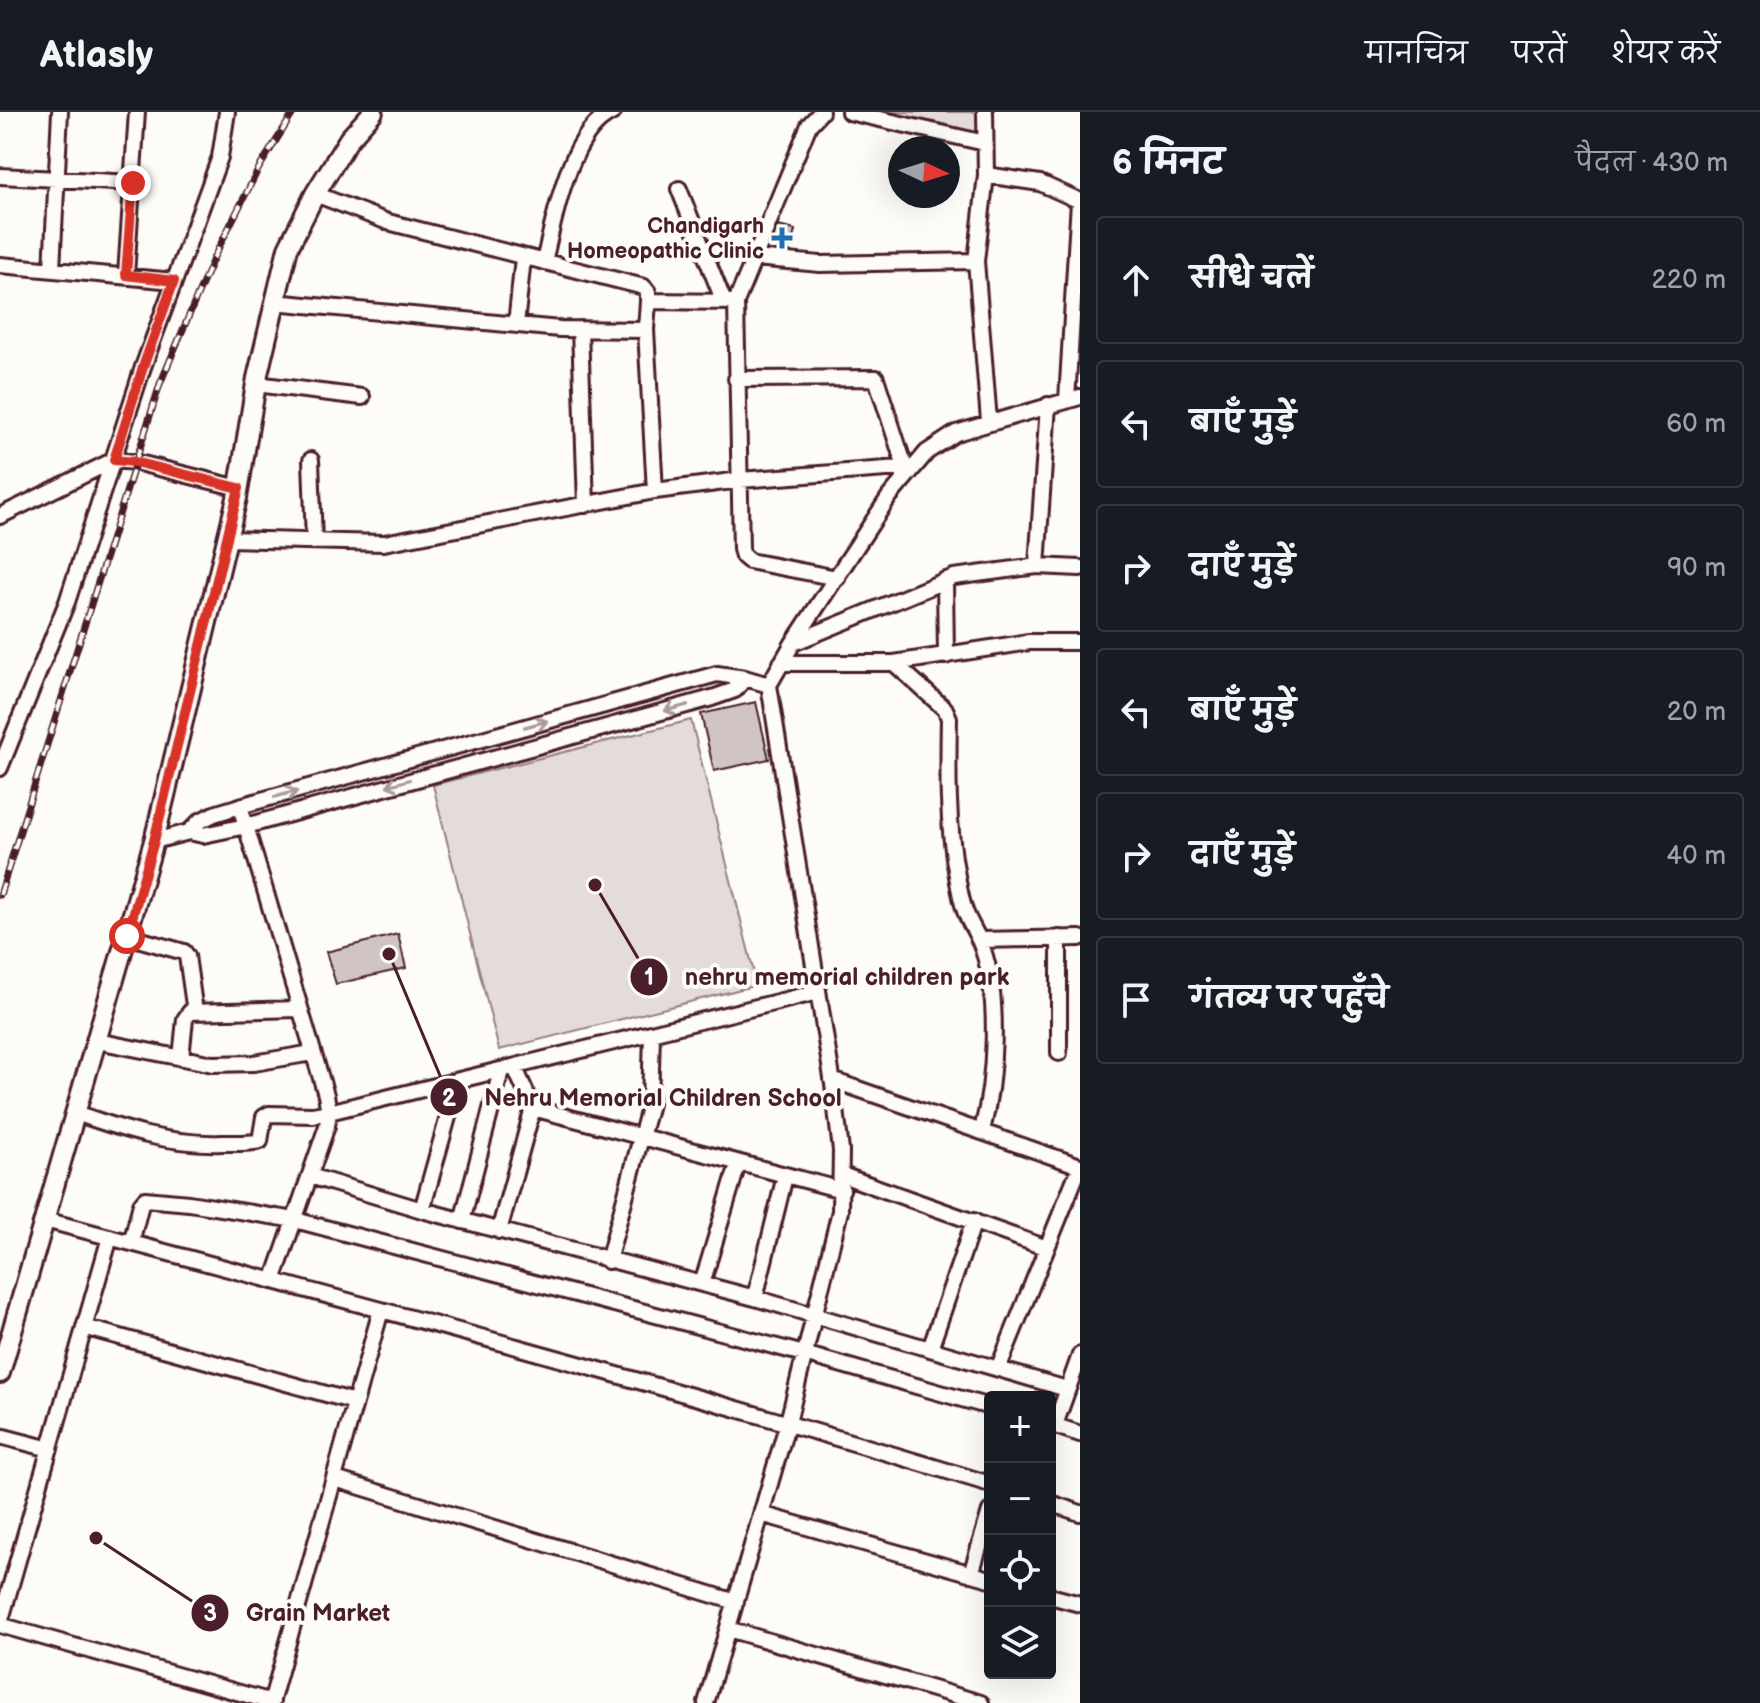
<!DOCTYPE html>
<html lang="hi">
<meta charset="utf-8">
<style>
:root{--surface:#171b24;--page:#20242c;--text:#f1f3f6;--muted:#9ea1a6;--line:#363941}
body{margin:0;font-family:"Balsamiq Sans","Playpen Sans Deva",sans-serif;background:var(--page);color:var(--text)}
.controls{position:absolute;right:24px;bottom:24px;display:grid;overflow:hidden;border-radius:8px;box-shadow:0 8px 32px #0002}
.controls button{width:72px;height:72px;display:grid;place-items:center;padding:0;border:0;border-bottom:2px solid var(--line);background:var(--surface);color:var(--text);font:40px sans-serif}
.compass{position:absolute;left:888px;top:24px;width:72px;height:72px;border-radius:50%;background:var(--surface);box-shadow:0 8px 32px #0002;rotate:94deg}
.stop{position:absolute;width:24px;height:24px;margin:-18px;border:6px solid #d93025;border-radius:50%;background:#fff}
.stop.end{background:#d93025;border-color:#fff;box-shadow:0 2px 8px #0008}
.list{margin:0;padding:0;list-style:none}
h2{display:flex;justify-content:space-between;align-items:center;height:104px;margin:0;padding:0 32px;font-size:34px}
h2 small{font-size:26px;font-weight:400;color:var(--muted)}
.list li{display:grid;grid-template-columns:52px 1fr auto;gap:24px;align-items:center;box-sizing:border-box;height:128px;margin:0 16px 16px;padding:0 16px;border:2px solid var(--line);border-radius:8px}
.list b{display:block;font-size:30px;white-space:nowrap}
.list em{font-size:26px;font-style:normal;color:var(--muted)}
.icon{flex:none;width:44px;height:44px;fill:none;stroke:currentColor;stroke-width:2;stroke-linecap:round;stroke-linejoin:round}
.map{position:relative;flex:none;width:1080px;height:1591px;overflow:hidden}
header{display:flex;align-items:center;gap:48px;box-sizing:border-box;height:112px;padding:0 40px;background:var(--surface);border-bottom:2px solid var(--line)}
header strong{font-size:38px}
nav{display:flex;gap:44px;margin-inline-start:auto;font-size:28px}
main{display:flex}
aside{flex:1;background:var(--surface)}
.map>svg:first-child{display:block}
</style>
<header>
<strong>Atlasly</strong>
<nav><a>मानचित्र</a><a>परतें</a><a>शेयर करें</a></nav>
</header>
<main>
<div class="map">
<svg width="1080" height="1591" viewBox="0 0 1080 1591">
<rect width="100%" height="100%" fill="#fdfcf7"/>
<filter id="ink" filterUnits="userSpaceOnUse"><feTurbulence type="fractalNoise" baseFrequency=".0125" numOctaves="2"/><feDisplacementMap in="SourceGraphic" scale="16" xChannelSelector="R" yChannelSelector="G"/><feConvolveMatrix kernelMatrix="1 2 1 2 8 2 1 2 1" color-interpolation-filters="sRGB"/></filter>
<g filter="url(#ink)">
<path fill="#e3dcda" stroke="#967e82" stroke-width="2" d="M 870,0 L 981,0 L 982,28 Z
M 691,608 L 757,873 L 499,938 L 433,673 Z"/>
<path fill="#d0c5c4" stroke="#4a1f2b" stroke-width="2" d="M 778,114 L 795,118 L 791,135 L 771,131 Z
M 756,590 L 769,647 L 714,659 L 701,602 Z
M 398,822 L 406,856 L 336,872 L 326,840 Z"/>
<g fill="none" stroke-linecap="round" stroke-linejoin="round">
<g stroke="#4a1f2b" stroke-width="20">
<path id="minor" d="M 821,0 L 809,13 L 736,190 L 741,437 L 743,444 L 749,449 L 837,466
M 849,0 L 985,31
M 985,0 L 986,63 L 1040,71 L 1080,89
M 0,64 L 133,71
M 679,77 L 724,190
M 315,82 L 388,110 L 644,175 L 648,180 L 648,189
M 755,146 L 820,152 L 976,149 L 986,63
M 976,149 L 989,309
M 544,150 C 554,108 569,19 613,0
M 0,153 L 174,169
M 52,157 L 60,0
M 126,163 L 137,0
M 274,190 L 560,217 L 646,218
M 516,213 L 523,146
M 580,217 L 586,393
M 736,267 L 876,266 L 905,355
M 256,272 L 362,285
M 1067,288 L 1079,89
M 311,348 L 314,430
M 655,379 L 646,218 L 648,189 L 736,190
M 0,404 L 114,348 L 135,350 L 239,376
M 227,427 L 384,431 L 655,379 L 740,368 L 913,355
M 1037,454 L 1048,293
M 945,468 L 946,544
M 793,531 L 954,465 L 1037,454 L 1080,456
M 781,551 L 894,551 L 945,597 L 949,606 C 948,658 947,712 957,764 C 959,775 961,788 965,799 C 970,813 979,824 983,838 C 1000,887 995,968 982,1019
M 894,551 L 1029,530 L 1080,530
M 0,656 L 67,490 L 143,255 L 220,45 L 227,0
M 189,720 L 203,723 L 246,714 L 712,586 L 735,578 L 745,566
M 154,729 L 189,720 L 200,709 L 214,702 L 240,694 L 717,562 L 745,566 L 769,573
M 127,824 L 184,840 L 187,844 L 195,900
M 1059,826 L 1059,941
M 980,828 L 1080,826
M 97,929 L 213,952 L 254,951 L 312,941
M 181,946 L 185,907 L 190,900 L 299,897
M 515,956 L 533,996 L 842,1078
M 832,968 L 1080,1054
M 76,1001 C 124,1018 170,1033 222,1031 C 234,1031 248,1032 260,1029 L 264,1005 L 269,1002 L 313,1003 L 329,1000 L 326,983 L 240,694
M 842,1063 L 1047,1136
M 310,1064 L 422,1098 L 755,1186 L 1067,1277
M 422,1098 L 458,969
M 45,1108 C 361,1192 677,1276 990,1372
M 462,1109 L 501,959
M 499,1119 L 533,996
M 131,1131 L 141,1092 L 145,1087 L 189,1091 L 295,1108 L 804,1242 L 990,1295
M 608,1149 L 650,992 L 652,921
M 273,1169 L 327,1014 L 329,1000 L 818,880
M 702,1172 L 738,1052
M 755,1186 L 785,1064
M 84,1215 L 355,1290
M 930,1237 L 974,1109
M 998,1257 L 1080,1054
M 1050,1312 L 1080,1322
M 1055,1313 L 1080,1243
M 0,1324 L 50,1337
M 335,1367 L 736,1490
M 1050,1391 L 1080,1401
M 761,1402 L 990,1467
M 971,1462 L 990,1399
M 1050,1484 L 1080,1492
M 0,1511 L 110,1125
M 0,1513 L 272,1590
M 728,1517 L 981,1591
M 271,1591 L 381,1198
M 706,1591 L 788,1310 L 840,1099 L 841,1039 L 833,972 L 769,573 L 793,531 L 889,385 L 927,340 L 956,321 L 1080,285"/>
</g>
<g stroke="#4a1f2b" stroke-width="24">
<path id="major" d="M 0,1261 L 154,729 L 237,386 L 257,266 L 288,136 L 315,82 L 349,27 L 373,0"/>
</g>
<use href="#minor" stroke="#fdfcf7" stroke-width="14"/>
<use href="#major" stroke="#fdfcf7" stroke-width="18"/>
<g stroke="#4a1f2b" stroke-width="7">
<path id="rail" d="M 0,783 L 160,272 L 212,149 L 259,56 L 294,0"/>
</g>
<use href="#rail" stroke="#fdfcf7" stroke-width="4" stroke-dasharray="12" stroke-linecap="butt"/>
</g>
<defs><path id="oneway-shaft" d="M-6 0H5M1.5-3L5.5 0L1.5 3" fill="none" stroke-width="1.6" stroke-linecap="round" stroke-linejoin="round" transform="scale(2)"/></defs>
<g stroke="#ac999b">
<use href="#oneway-shaft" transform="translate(676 596) rotate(165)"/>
<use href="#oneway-shaft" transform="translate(536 612) rotate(-15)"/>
<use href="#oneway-shaft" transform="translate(398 671) rotate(164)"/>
<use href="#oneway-shaft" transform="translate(286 682) rotate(-15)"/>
</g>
</g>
<g fill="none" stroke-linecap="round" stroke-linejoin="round" filter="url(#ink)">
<path stroke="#d93025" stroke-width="10" d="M 127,824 L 154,729 L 239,376 L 135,350 L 114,348 L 143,255 L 174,169 L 126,163 L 133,71"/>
</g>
<path fill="#1f6fb2" stroke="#fdfcf7" stroke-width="3" d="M778 114h8v8h8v8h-8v8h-8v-8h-8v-8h8z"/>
<g text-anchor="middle" stroke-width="8" stroke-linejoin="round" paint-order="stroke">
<g font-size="22" font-weight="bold" fill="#4a1f2b" stroke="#fdfcf7" text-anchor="end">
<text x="764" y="121">Chandigarh<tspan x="764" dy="25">Homeopathic Clinic</tspan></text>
</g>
</g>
<path fill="none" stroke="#4a1f2b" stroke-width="3" d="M595 773L649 865M389 842L449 985M96 1426L210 1501"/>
<g fill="#4a1f2b" stroke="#fdfcf7" stroke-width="3">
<circle cx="595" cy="773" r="8"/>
<circle cx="389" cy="842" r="8"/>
<circle cx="96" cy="1426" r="8"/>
<circle cx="649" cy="865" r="20"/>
<circle cx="449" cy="985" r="20"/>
<circle cx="210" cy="1501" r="20"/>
</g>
<g font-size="24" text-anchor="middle" font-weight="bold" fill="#fff">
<text x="649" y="873">1</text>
<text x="449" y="994">2</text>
<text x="210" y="1509">3</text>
</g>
<g font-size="24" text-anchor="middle" font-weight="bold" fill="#4a1f2b" stroke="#fdfcf7" stroke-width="8" stroke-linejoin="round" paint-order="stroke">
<text x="847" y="873">nehru memorial children park</text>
<text x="663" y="994">Nehru Memorial Children School</text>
<text x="318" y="1509">Grain Market</text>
</g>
</svg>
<div class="controls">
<button>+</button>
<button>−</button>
<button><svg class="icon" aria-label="locate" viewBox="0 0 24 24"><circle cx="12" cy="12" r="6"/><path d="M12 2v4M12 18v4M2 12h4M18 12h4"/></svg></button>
<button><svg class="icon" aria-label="layers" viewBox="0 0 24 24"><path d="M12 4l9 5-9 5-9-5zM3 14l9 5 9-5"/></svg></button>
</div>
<svg class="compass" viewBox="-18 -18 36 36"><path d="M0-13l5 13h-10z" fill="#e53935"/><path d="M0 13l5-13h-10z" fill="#9ea1a6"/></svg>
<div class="stop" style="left:127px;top:824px"></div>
<div class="stop end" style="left:133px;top:71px"></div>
</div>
<aside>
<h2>6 मिनट<small>पैदल · 430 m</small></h2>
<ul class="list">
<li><svg class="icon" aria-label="ahead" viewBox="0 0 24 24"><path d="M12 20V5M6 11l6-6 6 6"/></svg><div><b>सीधे चलें</b></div><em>220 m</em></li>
<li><svg class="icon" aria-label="left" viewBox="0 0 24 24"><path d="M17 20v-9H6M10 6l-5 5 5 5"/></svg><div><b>बाएँ मुड़ें</b></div><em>60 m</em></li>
<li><svg class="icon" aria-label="right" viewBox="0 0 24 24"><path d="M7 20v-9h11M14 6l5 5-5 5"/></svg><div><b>दाएँ मुड़ें</b></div><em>90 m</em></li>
<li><svg class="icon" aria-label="left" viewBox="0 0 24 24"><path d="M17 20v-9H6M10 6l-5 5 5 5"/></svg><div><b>बाएँ मुड़ें</b></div><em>20 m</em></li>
<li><svg class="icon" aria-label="right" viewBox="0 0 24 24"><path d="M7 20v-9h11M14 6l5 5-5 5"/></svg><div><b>दाएँ मुड़ें</b></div><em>40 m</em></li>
<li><svg class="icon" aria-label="arrive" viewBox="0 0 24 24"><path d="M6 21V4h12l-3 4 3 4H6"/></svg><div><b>गंतव्य पर पहुँचे</b></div></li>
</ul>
</aside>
</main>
